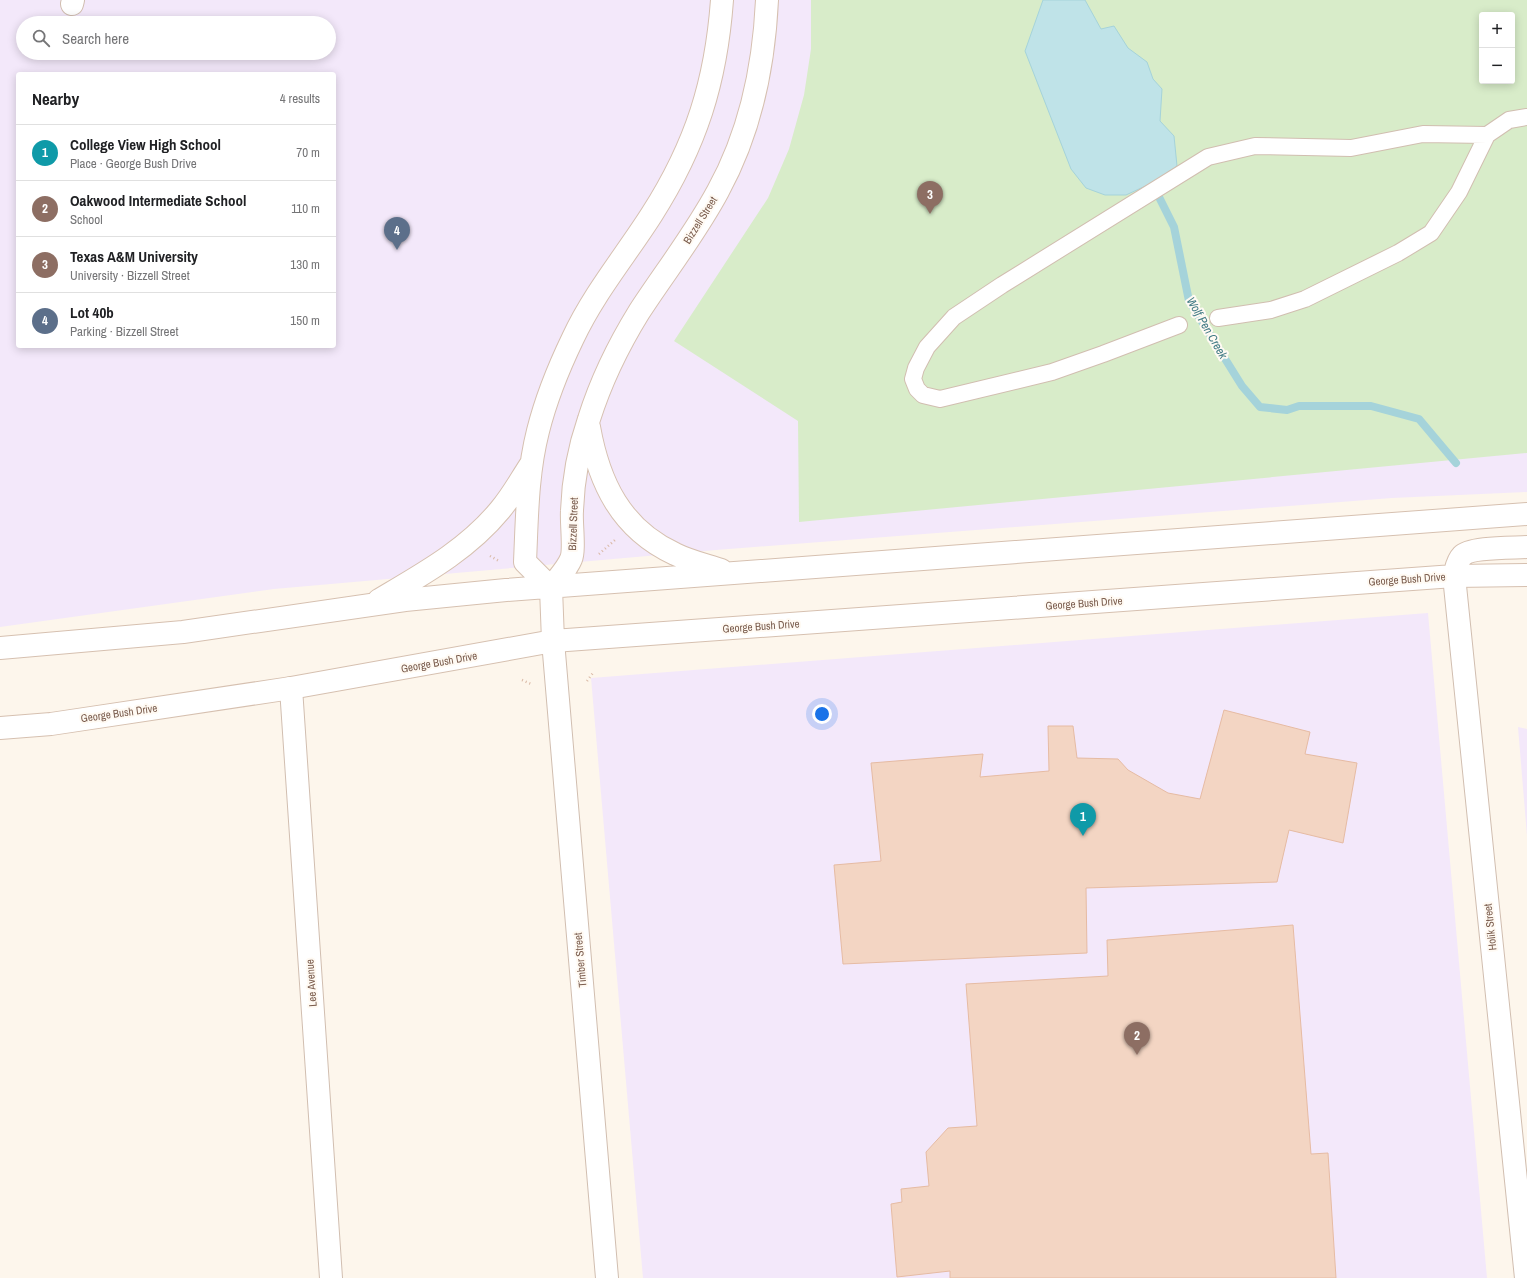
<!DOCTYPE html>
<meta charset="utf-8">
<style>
:root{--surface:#fff;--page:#f2f2f2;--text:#202124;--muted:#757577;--line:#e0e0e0;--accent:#e76f51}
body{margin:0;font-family:"Archivo Narrow",sans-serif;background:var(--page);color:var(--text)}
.controls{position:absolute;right:12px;top:12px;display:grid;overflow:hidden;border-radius:4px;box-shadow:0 2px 10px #0003}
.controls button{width:36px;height:36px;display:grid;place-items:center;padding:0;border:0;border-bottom:1px solid var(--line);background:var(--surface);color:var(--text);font:20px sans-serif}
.you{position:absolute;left:822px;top:714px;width:14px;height:14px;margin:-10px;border:3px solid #fff;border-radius:50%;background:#1a73e8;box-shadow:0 0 0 6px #1a73e833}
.badge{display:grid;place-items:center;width:26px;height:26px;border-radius:50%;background:var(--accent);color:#fff;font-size:13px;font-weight:700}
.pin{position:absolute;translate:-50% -33px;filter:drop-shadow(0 1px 2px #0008)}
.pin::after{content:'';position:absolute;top:21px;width:14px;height:12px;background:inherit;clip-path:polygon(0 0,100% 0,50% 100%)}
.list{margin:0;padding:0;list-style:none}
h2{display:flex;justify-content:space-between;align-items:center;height:52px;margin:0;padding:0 16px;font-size:17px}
h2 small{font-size:13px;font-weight:400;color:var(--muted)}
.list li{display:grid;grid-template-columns:26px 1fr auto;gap:12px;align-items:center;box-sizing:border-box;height:56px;padding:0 16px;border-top:1px solid var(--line)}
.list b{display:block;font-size:15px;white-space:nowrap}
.list p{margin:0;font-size:13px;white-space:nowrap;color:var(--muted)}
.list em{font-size:13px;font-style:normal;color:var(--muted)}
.icon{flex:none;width:22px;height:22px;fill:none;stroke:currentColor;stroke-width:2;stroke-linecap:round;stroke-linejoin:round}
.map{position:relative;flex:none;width:1527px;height:1278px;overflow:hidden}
.search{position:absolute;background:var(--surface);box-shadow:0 2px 10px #0003;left:16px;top:16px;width:320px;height:44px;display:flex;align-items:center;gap:10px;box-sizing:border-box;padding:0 14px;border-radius:22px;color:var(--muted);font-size:15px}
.panel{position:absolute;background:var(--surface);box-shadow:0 2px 10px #0003;left:16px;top:72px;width:320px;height:276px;border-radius:4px}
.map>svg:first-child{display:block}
</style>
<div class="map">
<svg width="1527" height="1278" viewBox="0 0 1527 1278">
<rect width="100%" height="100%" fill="#fdf6ec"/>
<path fill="#f3e8fa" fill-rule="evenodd" d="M 0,0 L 1527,0 L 1527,492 L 1392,498 L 716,550 L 274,589 L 0,627 ZM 1482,15 L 1512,15 L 1512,81 L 1482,81 ZM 23,23 L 329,23 L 329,53 L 23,53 ZM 18,74 L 334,74 L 334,346 L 18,346 Z
M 1428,613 L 1487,1278 L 643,1278 L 591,678 Z
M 1518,727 L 1527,729 L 1527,836 Z"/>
<path fill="#d8ecc9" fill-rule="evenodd" d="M 811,0 L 1527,0 L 1527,453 L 799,522 L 798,421 L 674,341 L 768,198 L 789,149 L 804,95 L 811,49 ZM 1482,15 L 1512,15 L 1512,81 L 1482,81 Z"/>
<path fill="#bfe3e8" stroke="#a5d3da" d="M 1043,0 L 1085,0 L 1101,29 L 1114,26 L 1128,48 L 1147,62 L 1153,79 L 1162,89 L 1160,121 L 1174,136 L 1177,166 L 1152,183 L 1126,195 L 1105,195 L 1086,188 L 1071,169 L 1025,51 Z"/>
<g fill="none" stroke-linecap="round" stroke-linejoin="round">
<path stroke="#a5d3da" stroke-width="8" d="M 1154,187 L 1174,227 L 1189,301 L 1242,386 L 1260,407 L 1287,410 L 1299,406 L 1371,406 L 1419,419 L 1456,463"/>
</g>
<path fill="#f3d5c3" stroke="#e6bba3" d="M 1224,710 L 1310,732 L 1305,754 L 1357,763 L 1343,843 L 1289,830 L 1277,882 L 1086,888 L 1087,953 L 843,964 L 834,865 L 881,861 L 871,763 L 983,754 L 980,777 L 1049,771 L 1048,726 L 1073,726 L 1077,758 L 1118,759 L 1128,770 L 1168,793 L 1200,799 Z
M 1293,925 L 1311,1154 L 1328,1153 L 1336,1278 L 950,1278 L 950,1271 L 897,1277 L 891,1204 L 902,1202 L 901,1189 L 929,1186 L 926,1152 L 948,1128 L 977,1126 L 966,984 L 1108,976 L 1107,940 Z"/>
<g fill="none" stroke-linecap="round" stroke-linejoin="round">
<g stroke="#d1beb0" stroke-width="18">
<path id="lane" d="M 1218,318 L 1271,310 L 1305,299 L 1398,253 L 1431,233 L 1459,192 L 1487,135 L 1509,120 L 1527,117
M 1179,325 L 1103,354 L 1052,372 L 940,399 L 923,395 L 917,389 L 913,379 L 916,368 L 927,347 L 954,317 L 1002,285 L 1208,157 L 1255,146 L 1351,148 L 1423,134 L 1487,135"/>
</g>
<g stroke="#d1beb0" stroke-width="24">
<path id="street" d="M 72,4 L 73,0
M 1454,576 L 1526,1278
M 553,641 L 607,1278
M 291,688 L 331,1278"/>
</g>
<g stroke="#d6c0b0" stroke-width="24">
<path id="secondary" d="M 589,427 C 599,483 621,529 675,554 C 689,561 706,565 721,570
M 1454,576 C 1456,569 1457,561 1462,556 C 1470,547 1514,548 1527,547
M 551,588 L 525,562 C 527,519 527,474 538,431 C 546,399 559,367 573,338 C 594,293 626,255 652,214 C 696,145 716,82 722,0
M 551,588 C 557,579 567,569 571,559 C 575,550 571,522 572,511 C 573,480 579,448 589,419 C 601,381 618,346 639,312 C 665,272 695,234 718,191 C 750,133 764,65 767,0
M 551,588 L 553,641
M 379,600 C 423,574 467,550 500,510 C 512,496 521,479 531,464
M 0,648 L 183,632 L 405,600 L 506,590 L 1527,514
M 0,728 L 51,724 L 291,688 L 553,641 L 1454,576 L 1527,575"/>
</g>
<path stroke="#d9b8a5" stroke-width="2.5" stroke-dasharray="1 3" stroke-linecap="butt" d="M 599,554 L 615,540
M 490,556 L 499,561
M 522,680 L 531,684
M 587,681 L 593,673"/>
<use href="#lane" stroke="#fff" stroke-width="16"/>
<use href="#street" stroke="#fff" stroke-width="22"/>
<use href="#secondary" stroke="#fff" stroke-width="22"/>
</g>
<g text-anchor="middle" stroke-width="4" stroke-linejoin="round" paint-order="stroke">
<g font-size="11" fill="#7a5c4d" stroke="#fffaf3">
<text transform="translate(700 220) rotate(-58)" y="4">Bizzell Street</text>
<text transform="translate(573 524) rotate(-88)" y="4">Bizzell Street</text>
<text transform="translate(1407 579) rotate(-4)" y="4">George Bush Drive</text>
<text transform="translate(1084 603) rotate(-4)" y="4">George Bush Drive</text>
<text transform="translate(761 626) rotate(-4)" y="4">George Bush Drive</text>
<text transform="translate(439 662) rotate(-10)" y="4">George Bush Drive</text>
<text transform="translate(119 713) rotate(-8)" y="4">George Bush Drive</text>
<text transform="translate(1490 927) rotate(-96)" y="4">Holik Street</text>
<text transform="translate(580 960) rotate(-95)" y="4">Timber Street</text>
<text transform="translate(311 983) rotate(-94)" y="4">Lee Avenue</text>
</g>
<g font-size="12" font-style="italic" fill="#437c86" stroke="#fffaf3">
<text transform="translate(1207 328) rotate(60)" y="4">Wolf Pen Creek</text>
</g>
</g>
</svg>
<div class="controls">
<button>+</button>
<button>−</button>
</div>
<div class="you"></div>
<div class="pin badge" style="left:1083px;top:836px;background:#0f9aa8">1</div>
<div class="pin badge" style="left:1137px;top:1055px;background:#8d6e63">2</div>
<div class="pin badge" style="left:930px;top:214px;background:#8d6e63">3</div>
<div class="pin badge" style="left:397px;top:250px;background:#5c6f8a">4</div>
<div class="search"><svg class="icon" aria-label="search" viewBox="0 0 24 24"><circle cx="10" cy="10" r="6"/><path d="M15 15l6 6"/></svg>Search here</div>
<section class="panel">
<h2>Nearby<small>4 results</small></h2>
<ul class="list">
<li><span class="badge" style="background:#0f9aa8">1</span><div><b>College View High School</b><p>Place · George Bush Drive</p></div><em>70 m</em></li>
<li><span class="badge" style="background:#8d6e63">2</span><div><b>Oakwood Intermediate School</b><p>School</p></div><em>110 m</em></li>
<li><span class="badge" style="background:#8d6e63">3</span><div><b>Texas A&amp;M University</b><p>University · Bizzell Street</p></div><em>130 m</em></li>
<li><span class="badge" style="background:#5c6f8a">4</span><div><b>Lot 40b</b><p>Parking · Bizzell Street</p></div><em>150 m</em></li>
</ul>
</section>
</div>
